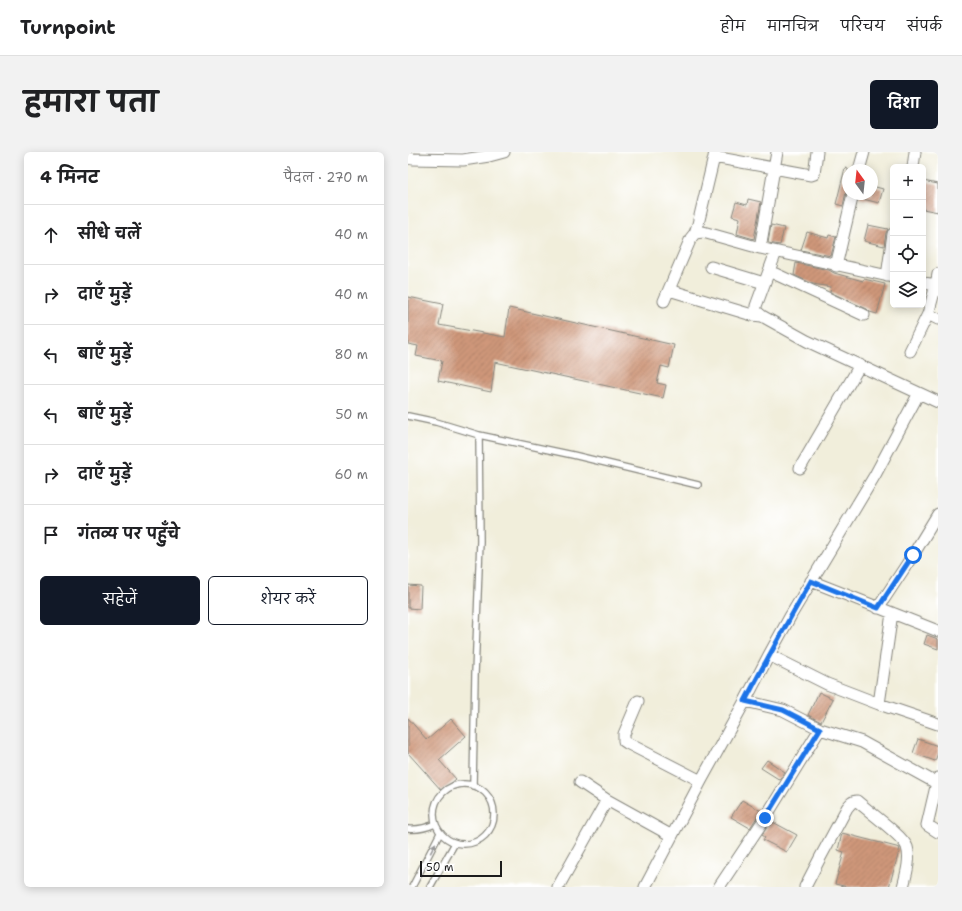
<!DOCTYPE html>
<html lang="hi">
<meta charset="utf-8">
<style>
:root{--surface:#fff;--page:#f2f2f2;--text:#202124;--muted:#757577;--line:#e0e0e0;--accent:#111827}
body{margin:0;font-family:"Shantell Sans","Playpen Sans Deva",sans-serif;background:var(--page);color:var(--text)}
.controls{position:absolute;right:12px;top:12px;display:grid;overflow:hidden;border-radius:6px;box-shadow:0 2px 10px #0003}
.controls button{width:36px;height:36px;display:grid;place-items:center;padding:0;border:0;border-bottom:1px solid var(--line);background:var(--surface);color:var(--text);font:20px sans-serif}
.compass{position:absolute;left:434px;top:12px;width:36px;height:36px;border-radius:50%;background:var(--surface);box-shadow:0 2px 10px #0003;rotate:345deg}
.scale{position:absolute;left:12px;bottom:10px;width:82px;box-sizing:border-box;padding-left:4px;border:2px solid #1c1c1c;border-top:0;font-size:11px;line-height:14px;white-space:nowrap;color:#1c1c1c;-webkit-text-stroke:3px #fff;paint-order:stroke}
.stop{position:absolute;width:12px;height:12px;margin:-9px;border:3px solid #1a73e8;border-radius:50%;background:#fff}
.stop.end{background:#1a73e8;border-color:#fff;box-shadow:0 1px 4px #0008}
.list{margin:0;padding:0;list-style:none}
h2{display:flex;justify-content:space-between;align-items:center;height:52px;margin:0;padding:0 16px;font-size:17px}
h2 small{font-size:13px;font-weight:400;color:var(--muted)}
.list li{display:grid;grid-template-columns:26px 1fr auto;gap:12px;align-items:center;box-sizing:border-box;height:60px;padding:0 16px;border-top:1px solid var(--line)}
.list b{display:block;font-size:15px;white-space:nowrap}
.list em{font-size:13px;font-style:normal;color:var(--muted)}
.actions{display:flex;gap:8px;padding:12px 16px}
.actions a{flex:1;padding:9px 0;border:1px solid var(--accent);border-radius:6px;text-align:center;font-size:14px;color:var(--accent)}
.actions .main{background:var(--accent);color:#fff}
.icon{flex:none;width:22px;height:22px;fill:none;stroke:currentColor;stroke-width:2;stroke-linecap:round;stroke-linejoin:round}
.map{position:relative;flex:none;width:530px;height:735px;overflow:hidden;border-radius:6px}
header{display:flex;align-items:center;gap:24px;box-sizing:border-box;height:56px;padding:0 20px;background:var(--surface);border-bottom:1px solid var(--line)}
header strong{font-size:19px}
nav{display:flex;gap:22px;margin-inline-start:auto;font-size:14px}
.intro{display:flex;align-items:center;justify-content:space-between;box-sizing:border-box;height:96px;padding:0 24px}
h1{margin:0;font-size:28px}
.button{padding:10px 18px;border-radius:6px;background:var(--accent);color:#fff;font-size:14px;font-weight:700}
main{display:flex;gap:24px;padding:0 24px}
aside{flex:1;background:var(--surface);border-radius:6px;box-shadow:0 2px 10px #0003}
.map>svg:first-child{display:block}
</style>
<header>
<strong>Turnpoint</strong>
<nav><a>होम</a><a>मानचित्र</a><a>परिचय</a><a>संपर्क</a></nav>
</header>
<div class="intro"><h1>हमारा पता</h1><a class="button">दिशा</a></div>
<main>
<aside>
<h2>4 मिनट<small>पैदल · 270 m</small></h2>
<ul class="list">
<li><svg class="icon" aria-label="ahead" viewBox="0 0 24 24"><path d="M12 20V5M6 11l6-6 6 6"/></svg><div><b>सीधे चलें</b></div><em>40 m</em></li>
<li><svg class="icon" aria-label="right" viewBox="0 0 24 24"><path d="M7 20v-9h11M14 6l5 5-5 5"/></svg><div><b>दाएँ मुड़ें</b></div><em>40 m</em></li>
<li><svg class="icon" aria-label="left" viewBox="0 0 24 24"><path d="M17 20v-9H6M10 6l-5 5 5 5"/></svg><div><b>बाएँ मुड़ें</b></div><em>80 m</em></li>
<li><svg class="icon" aria-label="left" viewBox="0 0 24 24"><path d="M17 20v-9H6M10 6l-5 5 5 5"/></svg><div><b>बाएँ मुड़ें</b></div><em>50 m</em></li>
<li><svg class="icon" aria-label="right" viewBox="0 0 24 24"><path d="M7 20v-9h11M14 6l5 5-5 5"/></svg><div><b>दाएँ मुड़ें</b></div><em>60 m</em></li>
<li><svg class="icon" aria-label="arrive" viewBox="0 0 24 24"><path d="M6 21V4h12l-3 4 3 4H6"/></svg><div><b>गंतव्य पर पहुँचे</b></div></li>
</ul>
<div class="actions"><a class="main">सहेजें</a><a>शेयर करें</a></div>
</aside>
<div class="map">
<svg width="530" height="735" viewBox="0 0 530 735">
<defs>
<pattern id="building-hatch" width="6" height="6" patternUnits="userSpaceOnUse"><rect width="6" height="6" fill="#cf977a"/><path d="M-1 1l2-2M0 6l6-6M5 7l2-2" fill="none" stroke="#a77a63"/></pattern>
</defs>
<rect width="100%" height="100%" fill="#fff"/>
<filter id="ink" filterUnits="userSpaceOnUse"><feTurbulence type="fractalNoise" baseFrequency=".025" numOctaves="2"/><feDisplacementMap in="SourceGraphic" scale="8" xChannelSelector="R" yChannelSelector="G"/><feConvolveMatrix kernelMatrix="1 2 1 2 8 2 1 2 1" color-interpolation-filters="sRGB"/></filter>
<filter id="wash" filterUnits="userSpaceOnUse"><feTurbulence type="fractalNoise" baseFrequency=".012" numOctaves="4" result="noise"/><feDisplacementMap in="SourceGraphic" scale="16" xChannelSelector="R" yChannelSelector="G"/><feGaussianBlur stdDeviation="0.9" result="paint"/><feColorMatrix in="noise" values="0 0 0 0 0 0 0 0 0 0 0 0 0 0 0 0 0 1.4 0 .05"/><feComposite in="paint" operator="in"/></filter>
<g filter="url(#wash)">
<rect width="100%" height="100%" fill="#f1eedb"/>
<g id="blocks">
<path fill="url(#building-hatch)" d="M 437,16 L 440,17 L 440,37 L 438,40 L 435,54 L 428,52 Z
M 515,29 L 530,32 L 530,60 L 515,57 Z
M 464,34 L 475,37 L 471,51 L 451,46 L 452,42 L 464,42 Z
M 340,47 L 353,50 L 346,87 L 329,82 L 332,66 L 324,64 L 328,50 L 339,53 Z
M 363,73 L 376,76 L 372,93 L 360,91 Z
M 460,73 L 480,77 L 478,81 L 476,94 L 456,89 Z
M 399,80 L 420,86 L 421,83 L 428,85 L 423,104 L 393,98 Z
M 388,111 L 421,118 L 426,121 L 455,129 L 456,127 L 477,132 L 469,162 L 462,160 L 459,157 L 422,140 L 423,135 L 405,132 L 386,123 Z
M 0,145 L 35,152 L 31,173 L 97,185 L 101,156 L 266,193 L 261,216 L 253,214 L 249,231 L 258,233 L 255,246 L 87,210 L 83,240 L 30,229 L 34,209 L 8,204 L 10,194 L 0,192 Z
M 0,433 L 13,434 L 12,457 L 0,456 Z
M 519,483 L 530,487 L 530,497 L 516,492 Z
M 411,540 L 425,547 L 413,570 L 400,563 Z
M 0,566 L 19,588 L 43,567 L 58,584 L 31,608 L 48,627 L 34,639 L 0,601 Z
M 510,587 L 530,594 L 530,601 L 527,609 L 505,601 Z
M 359,608 L 377,620 L 372,628 L 353,616 Z
M 334,648 L 353,659 L 342,676 L 323,665 Z
M 363,669 L 389,683 L 379,700 L 355,688 L 357,685 L 354,683 Z
M 434,681 L 492,696 L 481,735 L 440,735 L 427,732 L 436,700 L 430,698 Z"/>
</g>
</g>
<g filter="url(#ink)">
<use href="#blocks" fill-opacity="0" stroke="#86857c" stroke-width="1"/>
<g fill="none" stroke-linecap="round" stroke-linejoin="round">
<g stroke="#86857c" stroke-width="8">
<path id="service" d="M 0,264 L 28,270 L 71,283
M26 662a30 30 0 1 1 60 0a30 30 0 1 1-60 0Z
M 65,634 L 67,522 L 72,389 L 71,283 L 165,303 L 290,333
M 0,677 C 10,678 18,676 27,672
M 4,735 L 32,681
M 22,735 L 47,691"/>
</g>
<g stroke="#86857c" stroke-width="13">
<path id="minor" d="M 306,5 L 403,23 L 406,22 L 409,0
M 0,6 L 5,7 L 55,8 L 81,4 L 96,0
M 505,15 L 507,0
M 451,18 L 456,0
M 287,81 L 290,72 L 306,5 L 307,0
M 352,96 L 369,0
M 368,100 L 348,154 L 348,159 L 354,164 L 399,189 L 530,250
M 428,114 L 445,42
M 303,115 L 356,131
M 361,119 L 456,163
M 479,124 L 485,82
M 515,131 L 530,133
M 261,138 L 344,163 L 354,164
M 256,149 L 283,86 L 287,81 L 295,80 L 352,96 L 485,125
M 520,162 L 530,167
M 502,199 L 520,162 L 528,133 L 530,122
M 392,316 L 452,213
M 403,429 L 530,479
M 470,456 L 505,403 L 530,362
M 361,503 L 419,532 L 471,552 L 530,572
M 230,549 L 216,582 L 216,589 L 219,591 L 293,629
M 337,549 L 375,558 L 412,577 L 454,590 L 530,632
M 471,552 L 484,461
M 530,626 L 519,673 L 530,680
M 172,630 L 199,648 L 264,684
M 150,735 L 199,648
M 237,735 L 293,629 L 337,549 L 361,503 L 383,463 L 467,323 L 511,241
M 311,735 L 357,666 L 412,577
M 397,735 L 412,706 L 439,656 C 442,652 444,649 449,649 C 459,658 496,685 499,695 C 503,707 498,723 495,735"/>
</g>
<use href="#service" stroke="#fff" stroke-width="5.5"/>
<use href="#minor" stroke="#fff" stroke-width="11"/>
</g>
<defs><path id="oneway-solid" d="M-6-.8H1V-3.2L6.5 0L1 3.2V.8H-6Z"/></defs>
<use fill="#999" href="#oneway-solid" transform="translate(25 696) rotate(-63)"/>
</g>
<g fill="none" stroke-linecap="round" stroke-linejoin="round" filter="url(#ink)">
<path stroke="#1a73e8" stroke-width="5" d="M 357,666 L 412,577 L 375,558 L 337,549 C 358,509 380,469 403,429 L 470,456 L 505,403"/>
</g>
</svg>
<div class="controls">
<button>+</button>
<button>−</button>
<button><svg class="icon" aria-label="locate" viewBox="0 0 24 24"><circle cx="12" cy="12" r="6"/><path d="M12 2v4M12 18v4M2 12h4M18 12h4"/></svg></button>
<button><svg class="icon" aria-label="layers" viewBox="0 0 24 24"><path d="M12 4l9 5-9 5-9-5zM3 14l9 5 9-5"/></svg></button>
</div>
<svg class="compass" viewBox="-18 -18 36 36"><path d="M0-13l5 13h-10z" fill="#e53935"/><path d="M0 13l5-13h-10z" fill="#757577"/></svg>
<div class="scale">50 m</div>
<div class="stop" style="left:505px;top:403px"></div>
<div class="stop end" style="left:357px;top:666px"></div>
</div>
</main>
